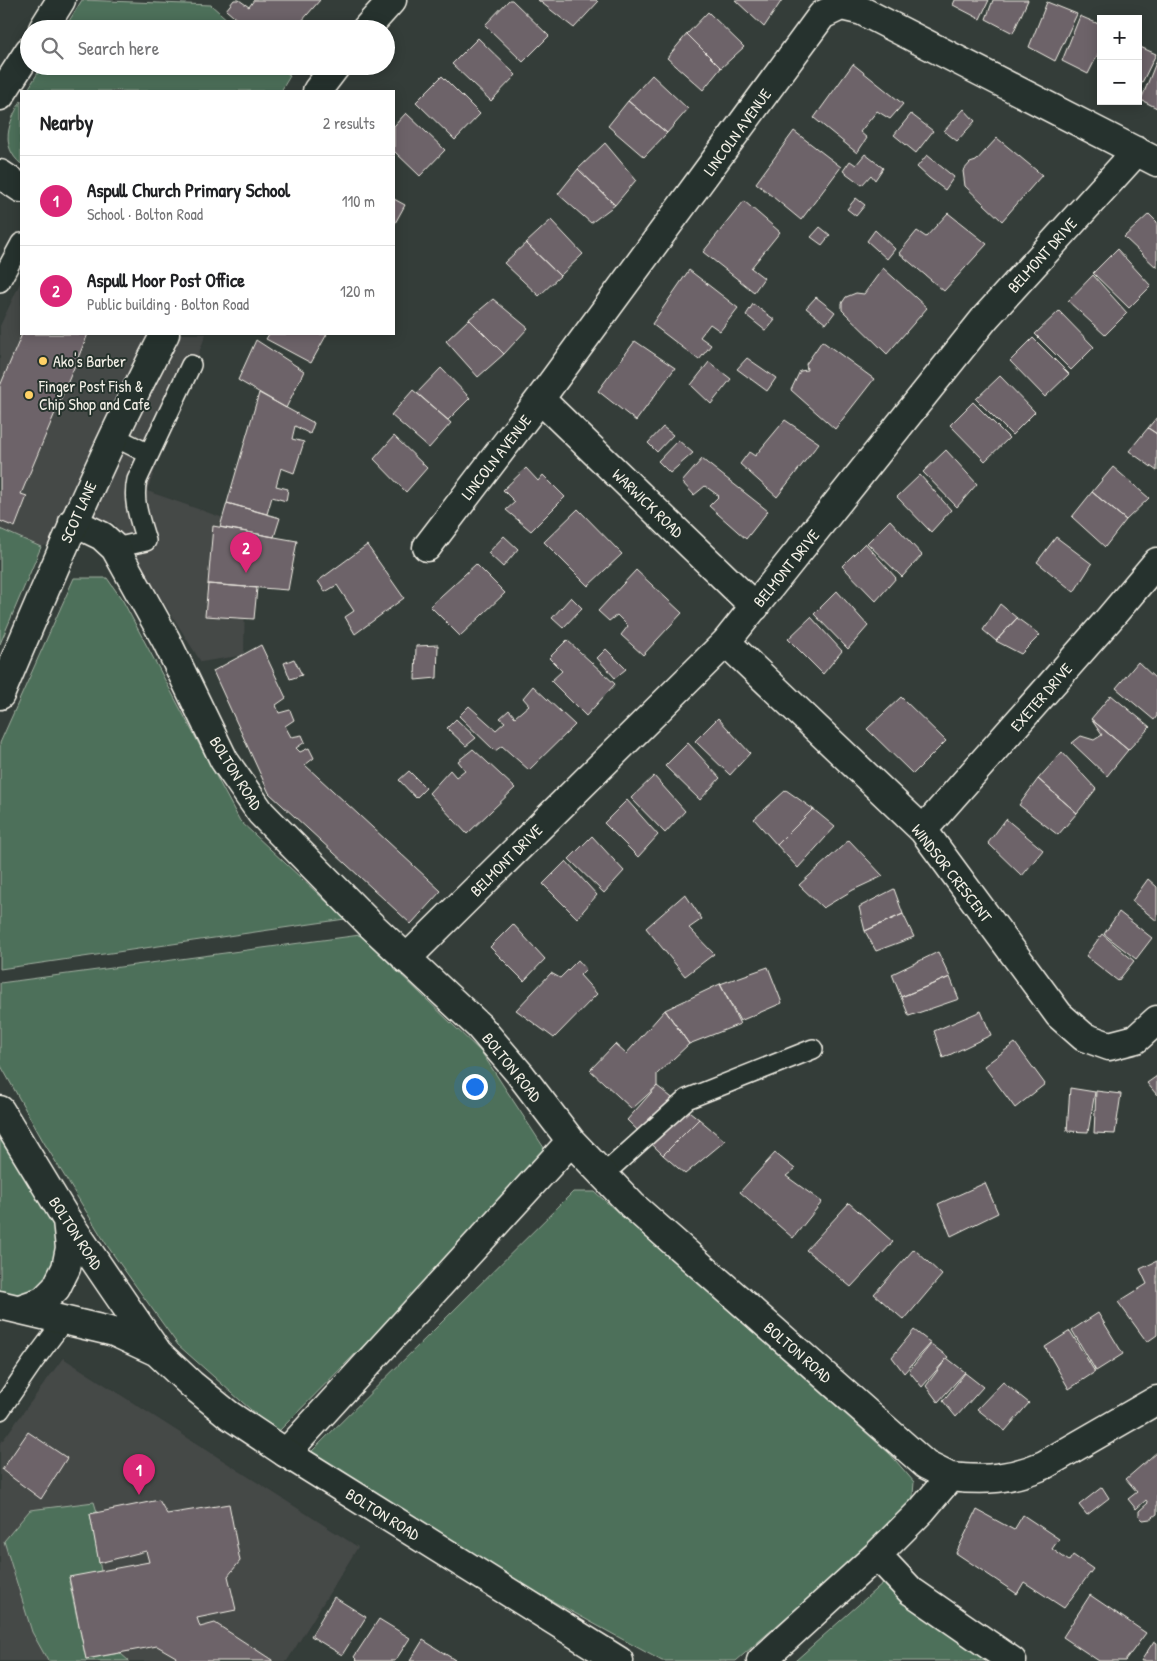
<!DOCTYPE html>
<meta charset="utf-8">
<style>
:root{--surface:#fff;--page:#f2f2f2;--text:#202124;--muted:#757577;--line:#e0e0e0;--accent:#db2777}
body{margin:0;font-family:"Patrick Hand",sans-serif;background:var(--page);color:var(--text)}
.controls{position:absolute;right:15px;top:15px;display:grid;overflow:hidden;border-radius:0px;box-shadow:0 2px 12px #0003}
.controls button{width:45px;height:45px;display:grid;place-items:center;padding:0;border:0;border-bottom:1px solid var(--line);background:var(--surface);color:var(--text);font:25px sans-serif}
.you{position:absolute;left:474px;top:1086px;width:18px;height:18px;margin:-12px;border:4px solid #fff;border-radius:50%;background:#1a73e8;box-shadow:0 0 0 8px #1a73e833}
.badge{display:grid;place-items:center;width:32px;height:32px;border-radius:50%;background:var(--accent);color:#fff;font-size:16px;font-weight:700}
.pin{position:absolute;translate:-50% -41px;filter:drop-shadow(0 1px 2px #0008)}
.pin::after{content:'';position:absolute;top:26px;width:18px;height:15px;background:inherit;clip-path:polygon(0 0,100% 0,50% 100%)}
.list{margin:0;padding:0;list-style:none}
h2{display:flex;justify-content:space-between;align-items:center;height:65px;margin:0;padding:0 20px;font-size:21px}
h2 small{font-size:16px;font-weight:400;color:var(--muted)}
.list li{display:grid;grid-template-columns:32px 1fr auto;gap:15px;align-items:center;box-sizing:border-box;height:90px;padding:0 20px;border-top:1px solid var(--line)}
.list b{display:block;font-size:19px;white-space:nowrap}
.list p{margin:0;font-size:16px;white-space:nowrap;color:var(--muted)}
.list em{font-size:16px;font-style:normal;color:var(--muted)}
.icon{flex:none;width:28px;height:28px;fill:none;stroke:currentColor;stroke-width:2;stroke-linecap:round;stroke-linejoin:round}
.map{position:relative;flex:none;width:1157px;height:1661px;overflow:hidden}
.search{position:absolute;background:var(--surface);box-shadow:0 2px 12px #0003;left:20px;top:20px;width:375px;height:55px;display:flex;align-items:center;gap:12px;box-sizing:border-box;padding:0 18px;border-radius:28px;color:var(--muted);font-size:19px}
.panel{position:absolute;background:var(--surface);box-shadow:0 2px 12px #0003;left:20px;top:90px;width:375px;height:245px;border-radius:0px}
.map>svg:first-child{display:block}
</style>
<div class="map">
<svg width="1157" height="1661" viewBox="0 0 1157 1661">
<rect width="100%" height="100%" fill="#343d39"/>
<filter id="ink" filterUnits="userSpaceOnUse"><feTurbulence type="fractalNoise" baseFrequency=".02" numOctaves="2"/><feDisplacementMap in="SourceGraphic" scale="10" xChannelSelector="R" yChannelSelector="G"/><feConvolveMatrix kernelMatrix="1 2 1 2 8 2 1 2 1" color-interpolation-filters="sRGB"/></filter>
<g filter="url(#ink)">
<path fill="#454847" d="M 21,281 L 21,334 L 206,334 L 147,491 L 246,526 L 244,655 L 201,662 L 113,522 L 41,547 L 0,529 L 0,326 Z
M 63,1358 L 358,1547 L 287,1661 L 0,1661 L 0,1444 Z"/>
<path fill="#4e705a" stroke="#a1b0a1" d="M 82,0 L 211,5 L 238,29 L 64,29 Z
M 42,66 L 280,66 L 290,76 L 281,91 L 27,91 Z
M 21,101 L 21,164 C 0,146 8,123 21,101 Z
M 0,529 L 41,547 L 0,644 Z
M 74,578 L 107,578 L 123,601 L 240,821 L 345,919 L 0,969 L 0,743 Z
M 360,935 L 482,1053 L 550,1157 L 277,1433 L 178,1345 L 108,1247 L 43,1141 L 0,1064 L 0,983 Z
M 0,1110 L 67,1220 L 56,1288 L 0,1305 Z
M 573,1192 L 595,1192 L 890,1454 L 914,1482 L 912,1508 L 736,1661 L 662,1661 L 399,1517 L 305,1458 Z
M 94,1502 L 97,1512 L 90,1514 L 101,1571 L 69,1581 L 86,1659 L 120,1653 L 129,1661 L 48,1661 L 32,1632 L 4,1541 L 30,1510 Z
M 884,1582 L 994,1661 L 795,1661 Z"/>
<path fill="#6d6369" stroke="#f4f1e8" d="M 234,0 L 239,0 L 249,7 L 254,0 L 320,0 L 295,29 L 248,29 L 226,10 Z
M 509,0 L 512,0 L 549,36 L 523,62 L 485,25 Z
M 538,0 L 596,0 L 598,2 L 574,28 Z
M 735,0 L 782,0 L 764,27 Z
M 955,0 L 989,0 L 980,19 L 953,5 Z
M 993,0 L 1028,0 L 1013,33 L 986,19 Z
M 1047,2 L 1077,14 L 1055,61 L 1029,47 Z
M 708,12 L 744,47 L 721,68 L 687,34 Z
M 1080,16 L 1101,25 L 1101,48 L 1088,74 L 1062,61 Z
M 687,34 L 721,68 L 703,90 L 667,58 Z
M 478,38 L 516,75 L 491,101 L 452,64 Z
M 1138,46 L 1156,54 L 1138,91 Z
M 1157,60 L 1157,108 L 1141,100 Z
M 853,64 L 903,104 L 890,119 L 877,111 L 860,132 L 867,138 L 857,153 L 814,118 Z
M 652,75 L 688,109 L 667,133 L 628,101 Z
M 442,76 L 480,114 L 455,140 L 416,102 Z
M 628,101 L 667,133 L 644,157 L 608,126 Z
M 964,109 L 975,121 L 957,141 L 944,131 Z
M 406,113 L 445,150 L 420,176 L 394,151 L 394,126 Z
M 911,114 L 933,131 L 916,153 L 894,135 Z
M 794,131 L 841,167 L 801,220 L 756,183 Z
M 997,138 L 1042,175 L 1002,221 L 965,186 L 963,171 L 970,163 L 976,161 Z
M 605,143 L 636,180 L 615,205 L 578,169 Z
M 865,154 L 883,168 L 875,180 L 871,175 L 862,185 L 843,171 L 850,161 L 856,165 Z
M 927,155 L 954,177 L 945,190 L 929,178 L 917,167 Z
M 578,169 L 615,205 L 591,223 L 558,194 Z
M 856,198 L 865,205 L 856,216 L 847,209 Z
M 394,199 L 405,205 L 394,225 Z
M 744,201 L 780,232 L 751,268 L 764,278 L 754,292 L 703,252 Z
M 948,213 L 987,244 L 944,291 L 899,253 L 917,231 L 926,237 Z
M 1149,214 L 1157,222 L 1157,268 L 1124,237 Z
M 551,220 L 583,254 L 560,276 L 526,243 Z
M 820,227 L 830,235 L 822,245 L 811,237 Z
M 875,230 L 895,249 L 887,259 L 867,241 Z
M 526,243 L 560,276 L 539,296 L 504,263 Z
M 1117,249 L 1151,286 L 1129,308 L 1093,273 Z
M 883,268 L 927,308 L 887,354 L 842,310 L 842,303 L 846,297 L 856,293 L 864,294 Z
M 689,270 L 738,308 L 720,331 L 710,324 L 700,337 L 711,345 L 699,360 L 652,324 Z
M 1093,275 L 1127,313 L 1105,335 L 1068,301 Z
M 816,297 L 835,312 L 826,324 L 806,308 Z
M 493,299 L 528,328 L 504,354 L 469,319 Z
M 753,304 L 775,320 L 766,331 L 746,315 Z
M 1059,311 L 1094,347 L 1071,370 L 1035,334 Z
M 469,319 L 504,354 L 478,377 L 446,341 Z
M 22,334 L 88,334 L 21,494 L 27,496 L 15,527 L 0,521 L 0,386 Z
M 269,334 L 327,334 L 311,363 L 266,339 Z
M 1033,338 L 1069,374 L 1045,397 L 1010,361 Z
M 256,340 L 304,371 L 286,408 L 238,380 Z
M 635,341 L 675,368 L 636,421 L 598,391 Z
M 822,341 L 874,379 L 835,429 L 791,390 L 800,371 L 807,370 L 806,364 Z
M 747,358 L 776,378 L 767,391 L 737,369 Z
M 709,362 L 731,379 L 711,404 L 691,385 Z
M 441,368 L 470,398 L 448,420 L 417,393 Z
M 1000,376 L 1035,412 L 1012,435 L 976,399 Z
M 413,390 L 451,423 L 429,448 L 391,415 Z
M 259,393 L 314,423 L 310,434 L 295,426 L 292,439 L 304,442 L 294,473 L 281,468 L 276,486 L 288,489 L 286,501 L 272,497 L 267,514 L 227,503 Z
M 973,402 L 1009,438 L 985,461 L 950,425 Z
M 1157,417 L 1157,434 L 1148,428 Z
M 785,420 L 819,443 L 777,497 L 740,464 L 749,452 L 755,456 Z
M 663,427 L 673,435 L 657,452 L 648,443 Z
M 1148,428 L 1157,434 L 1157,471 L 1129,451 Z
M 394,436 L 427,468 L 406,492 L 374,459 Z
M 678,440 L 693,453 L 670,473 L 658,461 Z
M 946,450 L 977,484 L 957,507 L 923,472 Z
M 702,459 L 768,511 L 746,539 L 709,506 L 719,496 L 705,486 L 694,495 L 682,482 Z
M 1113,467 L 1149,498 L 1126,520 L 1092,492 Z
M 526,468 L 538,481 L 543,475 L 565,497 L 531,531 L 506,510 L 515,502 L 503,490 Z
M 920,475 L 951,510 L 931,532 L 897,497 Z
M 1092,492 L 1126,520 L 1105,547 L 1072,517 Z
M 227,503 L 280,518 L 274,537 L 220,527 Z
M 578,509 L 622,554 L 588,586 L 544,542 Z
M 890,520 L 922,555 L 902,577 L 867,543 Z
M 213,526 L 297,541 L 288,590 L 208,584 Z
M 504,536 L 518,549 L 503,567 L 488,553 Z
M 1056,537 L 1092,564 L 1074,592 L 1037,562 Z
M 865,543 L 896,578 L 876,601 L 842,566 Z
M 367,545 L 404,598 L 355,634 L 345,617 L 354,611 L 337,585 L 325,592 L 318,581 Z
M 476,564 L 505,593 L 460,636 L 430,606 Z
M 636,570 L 682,613 L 643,655 L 621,635 L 628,626 L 617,615 L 609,621 L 598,611 Z
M 208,584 L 257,588 L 254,619 L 205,616 Z
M 837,591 L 868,626 L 848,649 L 814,614 Z
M 571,597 L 582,608 L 563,628 L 552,618 Z
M 1000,604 L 1017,618 L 996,641 L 983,630 Z
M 811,617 L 842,651 L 823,674 L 788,639 Z
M 1017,618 L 1040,635 L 1021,654 L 996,641 Z
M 567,640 L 615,684 L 586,716 L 551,681 L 562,671 L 549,658 Z
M 261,645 L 286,698 L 276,705 L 279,713 L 290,710 L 294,720 L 285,726 L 291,737 L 302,735 L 305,742 L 296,748 L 300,752 L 309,748 L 314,758 L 305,765 L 441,891 L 411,924 L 269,793 L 213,671 Z
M 438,645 L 437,678 L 415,680 L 416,646 Z
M 606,649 L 626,669 L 615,678 L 597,658 Z
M 294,659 L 302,675 L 290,679 L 284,663 Z
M 1138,662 L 1157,680 L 1157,716 L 1154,720 L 1116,688 Z
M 533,686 L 575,725 L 529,770 L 502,746 L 495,751 L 459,716 L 469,706 L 496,730 L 505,722 L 500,718 L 509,710 L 515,717 L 529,705 L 523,698 Z
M 1111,695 L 1150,727 L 1128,750 L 1091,719 Z
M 901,697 L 946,741 L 913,774 L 867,729 Z
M 718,718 L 750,753 L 730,775 L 695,741 Z
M 456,719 L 476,738 L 466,746 L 447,728 Z
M 1091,719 L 1128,750 L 1107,776 L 1072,743 L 1081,736 L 1094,740 L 1102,735 Z
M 688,743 L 720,778 L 700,800 L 665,766 Z
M 473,749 L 515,788 L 467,834 L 429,793 L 450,770 L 456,777 L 465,770 L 458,761 Z
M 1062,752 L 1096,789 L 1077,813 L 1038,779 Z
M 409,771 L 426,788 L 416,798 L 399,780 Z
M 654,776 L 685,811 L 665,833 L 631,798 Z
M 1038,779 L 1077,813 L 1058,835 L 1019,805 Z
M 786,790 L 813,809 L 777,845 L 754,819 Z
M 627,800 L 658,835 L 638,857 L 604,823 Z
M 813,809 L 835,827 L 798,868 L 777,845 Z
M 1006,819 L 1043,850 L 1022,876 L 988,843 Z
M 592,836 L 624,871 L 604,893 L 569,859 Z
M 849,840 L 883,876 L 853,890 L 823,908 L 799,885 Z
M 566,861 L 597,895 L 577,918 L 543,884 Z
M 1148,879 L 1157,887 L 1157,921 L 1132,901 Z
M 894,889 L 903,914 L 865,931 L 859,907 Z
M 685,894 L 702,919 L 689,928 L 714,954 L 685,976 L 646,928 Z
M 1119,912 L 1152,938 L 1136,959 L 1104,934 Z
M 903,914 L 914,937 L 876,951 L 865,931 Z
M 513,924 L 545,959 L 524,981 L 490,947 Z
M 1102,934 L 1134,961 L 1118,981 L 1086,956 Z
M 938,952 L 950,977 L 901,997 L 892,974 Z
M 578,960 L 586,969 L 580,975 L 597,994 L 554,1038 L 516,1010 L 551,973 L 560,978 Z
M 768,967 L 782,1003 L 740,1021 L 720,984 Z
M 950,977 L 959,999 L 909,1016 L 901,997 Z
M 720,984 L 740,1024 L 689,1044 L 665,1010 Z
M 665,1010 L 689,1044 L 657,1074 L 657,1086 L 632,1109 L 590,1070 L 615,1044 L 626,1054 Z
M 981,1011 L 991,1035 L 943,1058 L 934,1031 Z
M 1015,1043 L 1045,1084 L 1015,1108 L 984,1066 Z
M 1157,1076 L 1157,1095 L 1147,1083 Z
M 657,1086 L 699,1119 L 663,1155 L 627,1120 Z
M 1070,1088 L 1095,1092 L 1088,1132 L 1067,1131 Z
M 1096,1091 L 1121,1094 L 1115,1134 L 1094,1133 Z
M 699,1119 L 725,1141 L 685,1174 L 663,1155 Z
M 775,1153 L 795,1169 L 786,1176 L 822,1202 L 793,1238 L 740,1192 Z
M 985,1183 L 998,1213 L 951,1236 L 938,1204 Z
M 849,1203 L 893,1242 L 851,1287 L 806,1250 Z
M 914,1249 L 942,1275 L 904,1320 L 874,1294 Z
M 1157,1261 L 1157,1335 L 1147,1342 L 1118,1302 L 1147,1284 L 1140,1269 Z
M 1098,1313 L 1123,1354 L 1096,1371 L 1072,1330 Z
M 914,1330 L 931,1343 L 904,1373 L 892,1357 Z
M 1070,1331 L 1095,1372 L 1069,1389 L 1045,1347 Z
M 931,1344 L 948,1357 L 922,1387 L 909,1371 Z
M 947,1358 L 965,1372 L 938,1402 L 926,1386 Z
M 965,1373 L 983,1387 L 956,1417 L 943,1401 Z
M 1003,1382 L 1029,1403 L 1005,1431 L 977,1409 Z
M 28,1432 L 67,1458 L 41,1499 L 2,1470 Z
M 1157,1452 L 1157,1514 L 1150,1519 L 1143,1520 L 1139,1516 L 1139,1511 L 1148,1503 L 1146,1500 L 1136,1509 L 1128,1499 L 1137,1492 L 1126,1479 Z
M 1102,1487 L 1109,1498 L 1087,1515 L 1079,1505 Z
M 159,1500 L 167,1514 L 229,1504 L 240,1561 L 228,1576 L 236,1610 L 197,1618 L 200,1627 L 215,1623 L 272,1660 L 272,1661 L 174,1661 L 176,1657 L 157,1646 L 86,1659 L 69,1577 L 149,1562 L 146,1551 L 99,1563 L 90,1514 Z
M 977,1510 L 1014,1530 L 1023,1515 L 1059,1539 L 1052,1549 L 1069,1561 L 1073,1555 L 1093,1569 L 1064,1608 L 1024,1582 L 1017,1594 L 956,1553 Z
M 1090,1595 L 1146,1633 L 1125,1661 L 1099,1661 L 1063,1637 Z
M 334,1597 L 366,1617 L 342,1655 L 311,1636 Z
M 379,1619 L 410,1638 L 395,1661 L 356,1661 L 357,1660 L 354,1657 Z
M 423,1640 L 455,1660 L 454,1661 L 410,1661 Z
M 1154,1641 L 1157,1643 L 1157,1661 L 1141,1661 Z"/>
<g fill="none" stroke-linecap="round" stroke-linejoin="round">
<g stroke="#f4f1e8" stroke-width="22">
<path id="service" d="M 0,282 L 21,243
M 113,436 L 149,454
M 115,548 L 146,541 C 140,520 132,501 137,480 L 191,365
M 603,1175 L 687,1099 L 813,1049
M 0,1410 L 33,1362 L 65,1319"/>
</g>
<g stroke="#f4f1e8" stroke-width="31">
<path id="minor" d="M 43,29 L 61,0
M 0,96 L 29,51
M 0,174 L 21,188
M 540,399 L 755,607
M 73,522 L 102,536 L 115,548 L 166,640 L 224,760 L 261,813 L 371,925 L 479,1026 L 520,1074 L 571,1141 L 632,1205 L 926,1465 L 950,1477 L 922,1510 L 877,1555 L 911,1591 L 1012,1661
M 427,547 L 540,399 L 822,15 L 841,6 L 862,11 L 1157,162
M 726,642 L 923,830 L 1059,1015 L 1084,1037 L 1109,1046 L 1136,1039 L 1157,1020
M 923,830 L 1109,619 L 1157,562
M 406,959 L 726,642 L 985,318 L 1137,151
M 286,1453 L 571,1141
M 950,1477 C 986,1481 1011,1479 1044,1465 L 1157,1400
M 761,1661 L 877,1555"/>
</g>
<g stroke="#f4f1e8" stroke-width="31">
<path id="secondary" d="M 366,29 L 392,0
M 317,91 L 336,66
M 0,695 C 52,573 103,451 165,334
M 0,1110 L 67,1220 L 114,1289 L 158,1353 L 191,1384 L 229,1415 L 286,1453 L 619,1661
M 0,1305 L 114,1332 L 157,1352
M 20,1309 L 43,1301 L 56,1288 L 66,1268 L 70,1248 L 67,1220"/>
</g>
<use href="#service" stroke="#26332d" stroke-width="19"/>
<use href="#minor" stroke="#26332d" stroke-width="28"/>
<use href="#secondary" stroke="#26332d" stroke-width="28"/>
</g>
</g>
<g fill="#ffd166" stroke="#26332d" stroke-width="2">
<circle cx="43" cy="361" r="5"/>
<circle cx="29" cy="395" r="5"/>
</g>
<g text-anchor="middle" stroke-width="4" stroke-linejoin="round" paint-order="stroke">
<g font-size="16" fill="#f4f1e8" stroke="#26332d">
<text transform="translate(737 132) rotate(-54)" y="6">LINCOLN AVENUE</text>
<text transform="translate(1042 255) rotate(-48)" y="6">BELMONT DRIVE</text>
<text transform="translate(496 457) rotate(-52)" y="6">LINCOLN AVENUE</text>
<text transform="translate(648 503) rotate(44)" y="6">WARWICK ROAD</text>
<text transform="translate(78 512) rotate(-66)" y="6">SCOT LANE</text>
<text transform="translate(786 568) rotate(-51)" y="6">BELMONT DRIVE</text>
<text transform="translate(1041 697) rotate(-49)" y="6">EXETER DRIVE</text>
<text transform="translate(236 773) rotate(58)" y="6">BOLTON ROAD</text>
<text transform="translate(506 860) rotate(-45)" y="6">BELMONT DRIVE</text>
<text transform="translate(952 873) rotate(52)" y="6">WINDSOR CRESCENT</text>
<text transform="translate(512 1067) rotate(51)" y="6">BOLTON ROAD</text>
<text transform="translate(76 1233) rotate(57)" y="6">BOLTON ROAD</text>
<text transform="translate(798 1352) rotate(41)" y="6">BOLTON ROAD</text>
<text transform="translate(383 1514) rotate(32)" y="6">BOLTON ROAD</text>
</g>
<g font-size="16" fill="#f4f1e8" stroke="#26332d" text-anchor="start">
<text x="53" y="367">Ako's Barber</text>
<text x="39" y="392">Finger Post Fish &amp;<tspan x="39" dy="18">Chip Shop and Cafe</tspan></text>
</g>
</g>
</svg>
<div class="controls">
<button>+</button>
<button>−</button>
</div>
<div class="you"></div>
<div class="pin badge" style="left:139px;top:1495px">1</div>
<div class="pin badge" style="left:246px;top:573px">2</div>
<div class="search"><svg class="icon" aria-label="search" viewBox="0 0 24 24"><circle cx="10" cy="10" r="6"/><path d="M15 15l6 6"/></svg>Search here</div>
<section class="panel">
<h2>Nearby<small>2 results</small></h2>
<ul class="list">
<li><span class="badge">1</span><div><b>Aspull Church Primary School</b><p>School · Bolton Road</p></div><em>110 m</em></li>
<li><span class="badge">2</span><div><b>Aspull Moor Post Office</b><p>Public building · Bolton Road</p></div><em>120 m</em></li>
</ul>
</section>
</div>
